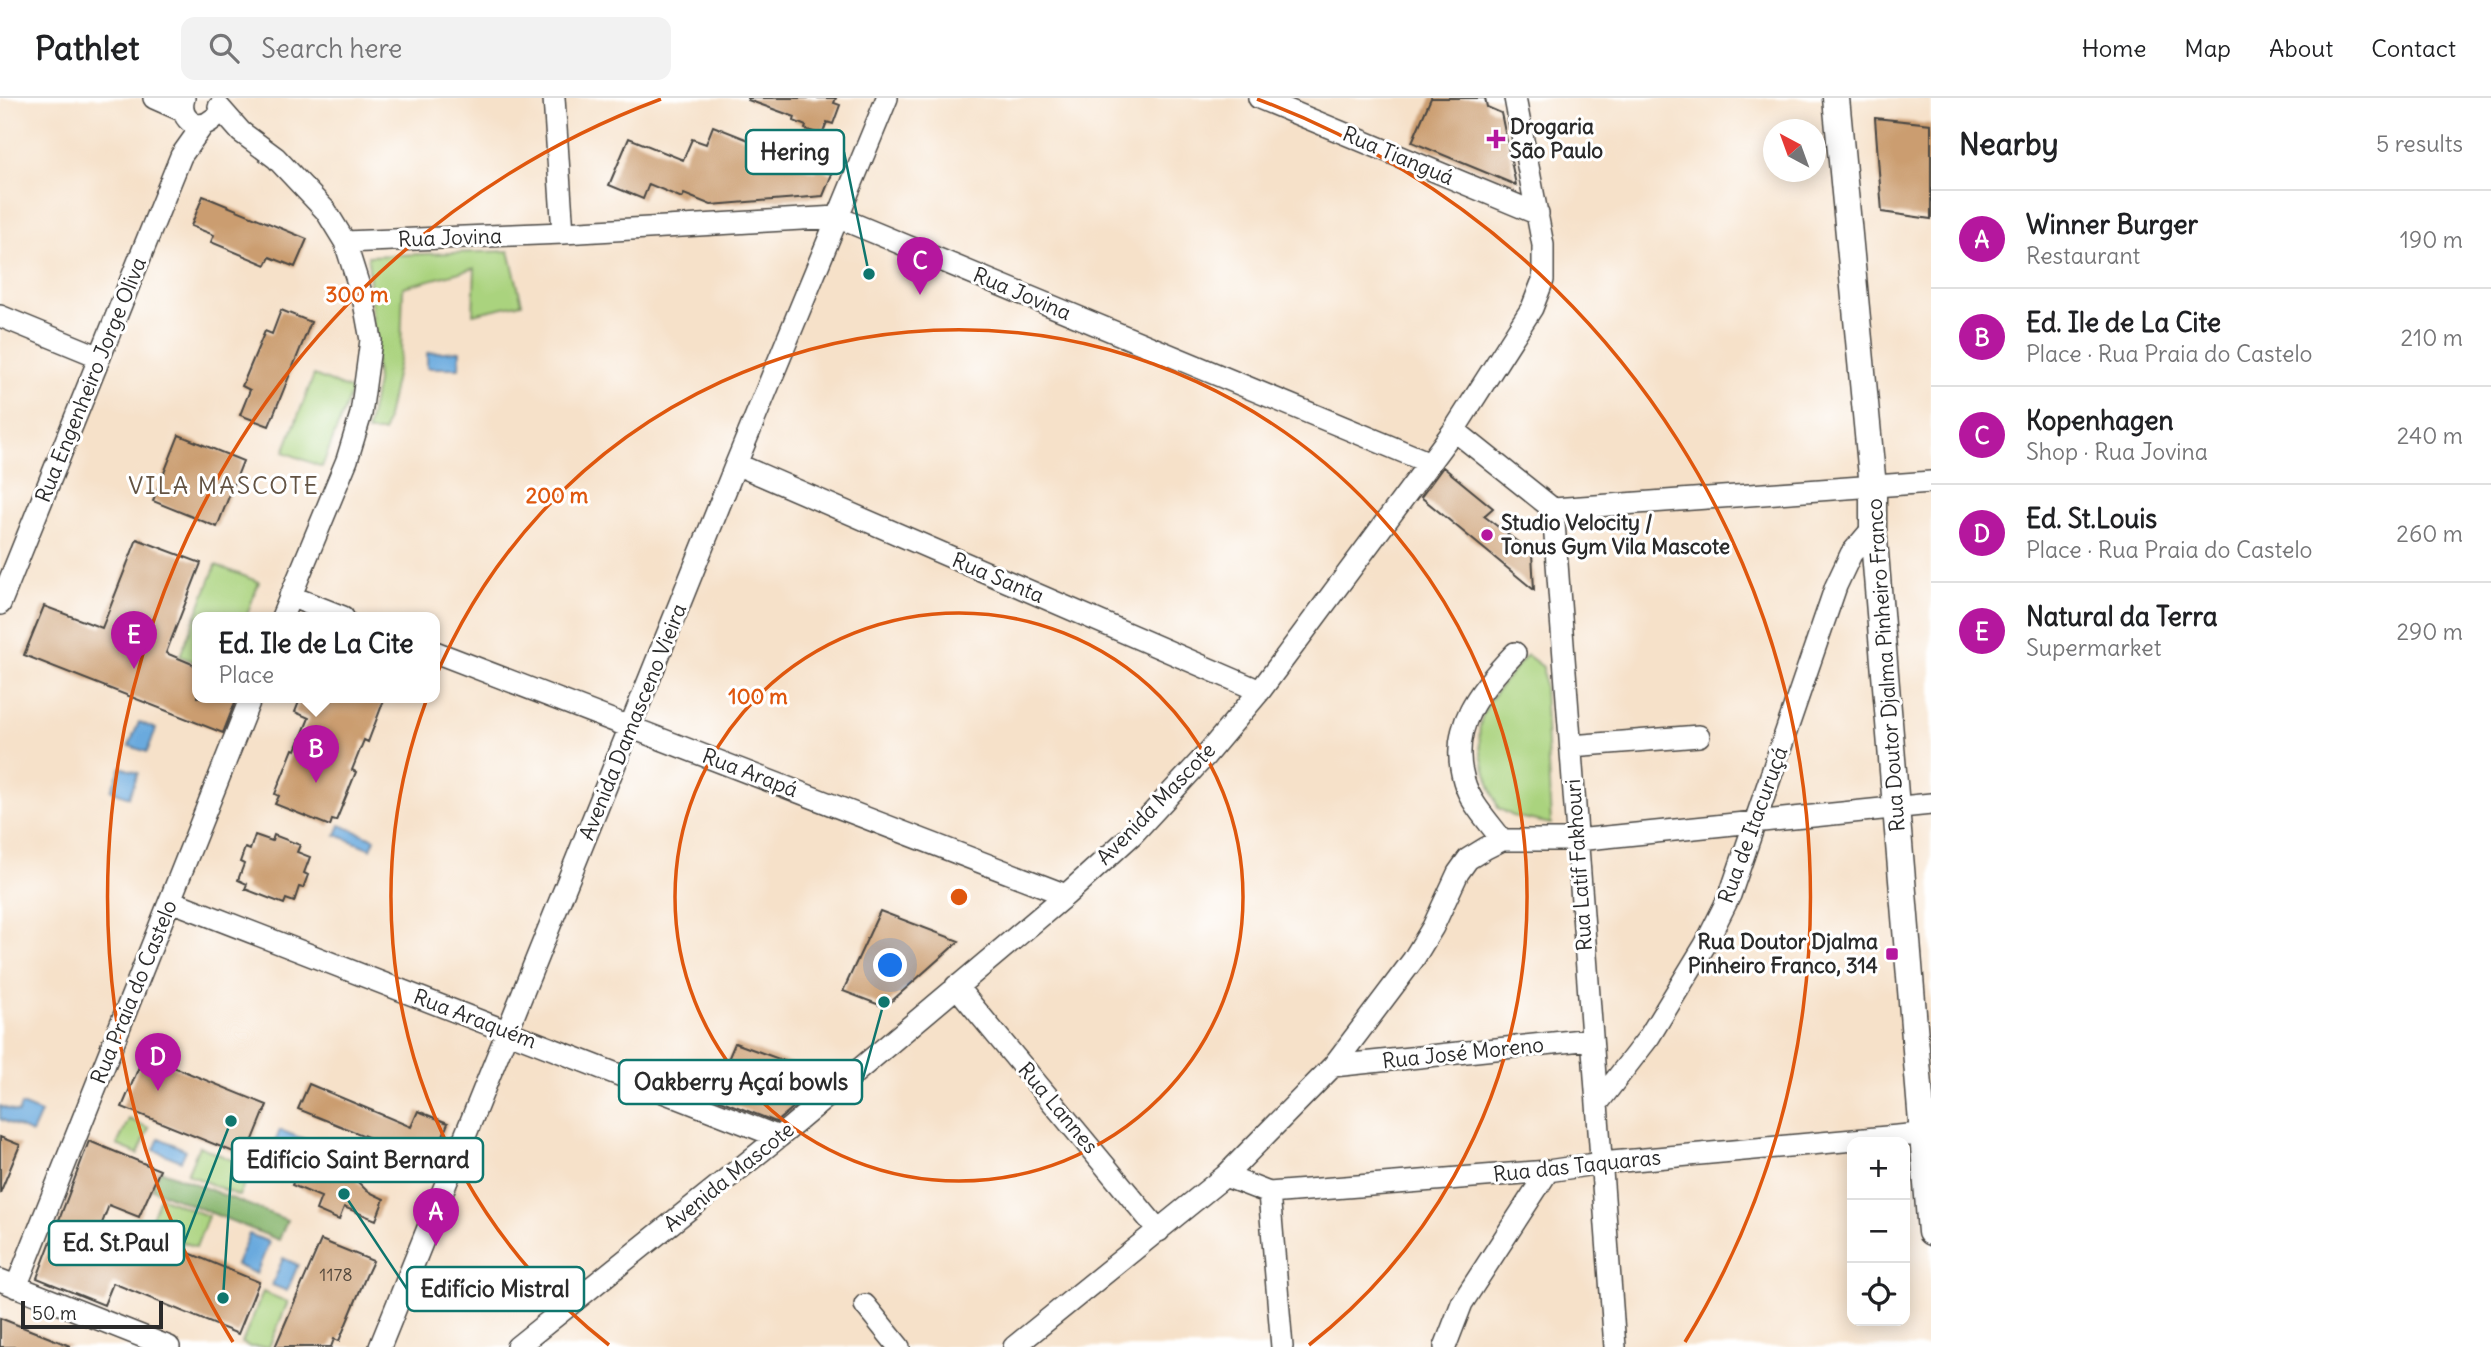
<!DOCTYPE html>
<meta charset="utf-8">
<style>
:root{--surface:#fff;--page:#f2f2f2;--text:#202124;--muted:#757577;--line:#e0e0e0;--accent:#b5179e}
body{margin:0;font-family:Delius,sans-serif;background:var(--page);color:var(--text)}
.controls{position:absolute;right:21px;bottom:21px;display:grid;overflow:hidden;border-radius:14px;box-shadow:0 4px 18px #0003}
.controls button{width:63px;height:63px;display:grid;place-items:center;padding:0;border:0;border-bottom:2px solid var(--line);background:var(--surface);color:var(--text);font:35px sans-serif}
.compass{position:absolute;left:1763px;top:21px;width:63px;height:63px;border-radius:50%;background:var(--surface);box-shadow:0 4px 18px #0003;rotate:319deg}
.scale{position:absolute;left:21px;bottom:18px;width:142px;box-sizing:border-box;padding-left:7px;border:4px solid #2b2b2b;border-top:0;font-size:19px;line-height:24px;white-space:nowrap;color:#2b2b2b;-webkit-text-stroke:5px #fff;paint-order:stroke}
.you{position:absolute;left:891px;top:868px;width:24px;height:24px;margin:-18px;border:5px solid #fff;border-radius:50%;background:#1a73e8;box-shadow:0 0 0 10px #1a73e833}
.badge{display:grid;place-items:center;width:46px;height:46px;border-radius:50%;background:var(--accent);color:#fff;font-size:23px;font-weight:700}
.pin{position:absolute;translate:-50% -58px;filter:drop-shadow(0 2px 4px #0008)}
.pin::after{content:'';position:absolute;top:37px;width:24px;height:21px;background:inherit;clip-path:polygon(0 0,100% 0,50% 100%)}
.popup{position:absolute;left:192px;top:514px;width:248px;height:91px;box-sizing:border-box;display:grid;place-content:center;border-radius:14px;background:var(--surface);filter:drop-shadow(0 2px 5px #0005);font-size:23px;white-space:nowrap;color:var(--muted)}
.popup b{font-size:26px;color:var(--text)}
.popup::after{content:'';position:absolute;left:50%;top:100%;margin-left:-14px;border:14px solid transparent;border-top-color:var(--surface)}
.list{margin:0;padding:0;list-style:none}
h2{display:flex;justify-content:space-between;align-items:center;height:91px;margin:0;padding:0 28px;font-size:30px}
h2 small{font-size:23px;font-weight:400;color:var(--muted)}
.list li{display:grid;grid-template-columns:46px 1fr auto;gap:21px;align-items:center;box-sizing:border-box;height:98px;padding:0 28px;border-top:2px solid var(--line)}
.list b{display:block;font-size:26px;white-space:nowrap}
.list p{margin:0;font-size:23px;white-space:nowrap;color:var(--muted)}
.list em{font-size:23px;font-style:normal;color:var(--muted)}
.icon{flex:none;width:38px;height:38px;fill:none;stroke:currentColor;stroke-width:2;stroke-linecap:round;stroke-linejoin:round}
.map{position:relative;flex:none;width:1931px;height:1249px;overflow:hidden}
header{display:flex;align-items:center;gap:42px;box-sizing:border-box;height:98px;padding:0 35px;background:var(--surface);border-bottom:2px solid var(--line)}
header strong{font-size:33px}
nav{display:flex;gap:38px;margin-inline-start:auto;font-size:24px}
.search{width:490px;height:63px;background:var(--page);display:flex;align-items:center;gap:18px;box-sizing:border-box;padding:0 24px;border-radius:14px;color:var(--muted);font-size:26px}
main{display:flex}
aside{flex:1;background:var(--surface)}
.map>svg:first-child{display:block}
</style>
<header>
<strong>Pathlet</strong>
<div class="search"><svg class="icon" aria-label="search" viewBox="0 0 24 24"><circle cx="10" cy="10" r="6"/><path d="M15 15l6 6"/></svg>Search here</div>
<nav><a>Home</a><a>Map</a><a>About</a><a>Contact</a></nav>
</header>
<main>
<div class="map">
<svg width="1931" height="1249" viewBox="0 0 1931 1249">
<rect width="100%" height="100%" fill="#fff"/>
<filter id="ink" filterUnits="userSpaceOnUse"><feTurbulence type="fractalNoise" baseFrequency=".0143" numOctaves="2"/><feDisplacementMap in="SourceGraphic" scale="14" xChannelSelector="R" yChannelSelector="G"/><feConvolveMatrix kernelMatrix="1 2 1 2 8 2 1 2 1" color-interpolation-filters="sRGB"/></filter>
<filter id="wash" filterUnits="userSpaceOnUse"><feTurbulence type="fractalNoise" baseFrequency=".00686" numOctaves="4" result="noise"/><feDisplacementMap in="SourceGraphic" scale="28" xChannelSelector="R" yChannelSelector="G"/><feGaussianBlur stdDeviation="1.57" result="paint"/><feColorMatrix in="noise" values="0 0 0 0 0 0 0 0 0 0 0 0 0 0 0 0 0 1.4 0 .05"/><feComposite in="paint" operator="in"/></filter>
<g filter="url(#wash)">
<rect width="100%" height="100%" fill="#f6e1c9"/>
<path fill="#aad37e" stroke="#6a7f54" stroke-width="2" d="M 509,153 L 522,205 L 473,216 L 475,170 L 403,189 L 401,253 L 384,334 L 367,334 L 377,284 L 368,158 Z
M 314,277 L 352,292 L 322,369 L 284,354 Z
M 216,467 L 259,484 L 246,519 L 197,519 L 197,565 L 180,558 Z
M 1527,557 L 1543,569 L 1551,726 L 1513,718 L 1498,710 C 1488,683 1471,641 1484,614 C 1493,593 1513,574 1527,557 Z
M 129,1021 L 149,1030 L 138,1056 L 117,1047 Z
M 199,1048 L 251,1070 L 239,1098 L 187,1076 Z
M 160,1099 L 208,1118 L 196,1149 L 148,1130 Z
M 263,1194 L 288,1204 L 269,1249 L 251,1249 L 242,1245 Z"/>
<path fill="#87b56d" stroke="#59704c" stroke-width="2" d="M 160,1072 L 287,1122 L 279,1142 L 152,1091 Z"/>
<path fill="#6baade" stroke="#4b6a84" stroke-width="2" d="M 460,253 L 459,270 L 427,270 L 427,255 Z
M 139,624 L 156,631 L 147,654 L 129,648 Z
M 121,669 L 138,675 L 129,699 L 111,692 Z
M 340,727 L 375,741 L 371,751 L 336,737 Z
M 21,1007 L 41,1015 L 32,1035 L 0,1021 L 0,1008 L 18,1015 Z
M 280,1032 L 347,1058 L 343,1067 L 292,1047 L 287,1058 L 272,1052 Z
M 159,1040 L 186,1052 L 181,1063 L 154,1052 Z
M 249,1136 L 269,1144 L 256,1176 L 236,1167 Z
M 283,1160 L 298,1167 L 287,1193 L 272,1187 Z"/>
<g id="blocks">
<path fill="#cb9d70" d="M 748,0 L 836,0 L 834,5 L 840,7 L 833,26 L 827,24 L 822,37 L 805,31 L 806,28 L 794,23 L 795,19 L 748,2 Z
M 1431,0 L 1485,0 L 1487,9 L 1501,15 L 1516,87 L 1412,44 Z
M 1875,20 L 1931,26 L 1931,121 L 1882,114 Z
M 713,28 L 789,58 L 786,64 L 815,74 L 817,70 L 832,76 L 823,98 L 711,107 L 684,96 L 682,100 L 649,86 L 643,101 L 609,87 L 629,40 L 683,62 L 692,41 L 706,46 Z
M 203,98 L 307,141 L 295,169 L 270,159 L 266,167 L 211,144 L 214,137 L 191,128 Z
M 281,212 L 311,224 L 269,328 L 240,317 L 250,292 L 242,288 L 265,233 L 272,236 Z
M 179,337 L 243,363 L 217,429 L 153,403 Z
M 1443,369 L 1493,410 L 1484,418 L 1532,455 L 1534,492 L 1421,399 Z
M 137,441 L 201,465 L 166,555 L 197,568 L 197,599 L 237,599 L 223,635 L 24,557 L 44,508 L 102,530 Z
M 301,599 L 385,599 L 368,644 L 364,642 L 352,672 L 356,674 L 336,723 L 332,722 L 330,728 L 275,706 L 279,698 L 275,696 L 293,651 L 296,652 L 309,620 L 295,614 Z
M 255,737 L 272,743 L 274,737 L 300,747 L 297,754 L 310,759 L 304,775 L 308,777 L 303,790 L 299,789 L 294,804 L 286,801 L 284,806 L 245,791 L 247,786 L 238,782 L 244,766 L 240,764 L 245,750 L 250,752 Z
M 880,813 L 959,843 L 885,909 L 843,893 Z
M 735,945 L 829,979 L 776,1024 L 712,999 Z
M 144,957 L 267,1007 L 246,1059 L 122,1009 Z
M 309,986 L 411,1029 L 418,1013 L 448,1025 L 432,1065 L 298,1011 Z
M 0,1039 L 20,1047 L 0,1095 Z
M 89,1043 L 160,1072 L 139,1119 L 109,1107 L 98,1136 L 135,1151 L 141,1135 L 259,1184 L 238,1236 L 113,1185 L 104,1207 L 37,1180 Z
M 300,1067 L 314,1073 L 335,1072 L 354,1080 L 367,1093 L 384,1101 L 376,1122 L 344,1109 L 339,1122 L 316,1112 L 321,1099 L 292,1087 Z
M 321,1142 L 373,1163 L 366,1178 L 339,1243 L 334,1241 L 331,1249 L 275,1249 Z
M 0,1220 L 70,1248 L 70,1249 L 0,1249 Z"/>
</g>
</g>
<g filter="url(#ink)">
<use href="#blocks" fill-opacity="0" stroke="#494643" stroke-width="2"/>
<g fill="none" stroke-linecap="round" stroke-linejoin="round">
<g stroke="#494643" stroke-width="24">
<path id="minor" d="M 154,0 L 181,12
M 184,0 C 178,19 196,36 213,21
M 554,0 L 563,135
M 1259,0 L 1538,116
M 219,9 L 241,34 L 276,60 L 326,113 L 345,144 L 364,204 L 371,242 L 361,316 L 347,362 L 282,519
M 345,144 L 563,135 L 837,119 L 1430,365
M 0,218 L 100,259
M 1454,332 L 1553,411 L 1615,1249
M 736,366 L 1260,593
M 1553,411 L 1931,384
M 290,498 L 343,519
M 0,506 L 181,58 L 203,27
M 435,554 L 1066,797
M 1571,648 L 1699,638
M 1502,742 C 1489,724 1470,705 1464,683 C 1448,629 1480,591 1515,555
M 171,803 L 779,1039
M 956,888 L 1159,1133
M 1333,968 L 1592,941
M 1597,1006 L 1649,939 L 1705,847 L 1730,797 L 1836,488 L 1851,456 L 1873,430
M 1225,1078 L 1269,1095 L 1548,1073 L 1601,1065 L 1931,1035
M 1269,1095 L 1282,1249
M 0,1182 L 169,1249
M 16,1189 L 251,599
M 865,1207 L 899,1249
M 380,1249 L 736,366 L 887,0
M 517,1249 L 779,1039 L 1066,797 L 1132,737 L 1206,657 L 1260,593 L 1454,332 L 1532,210 L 1543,182 L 1543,147 L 1515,0
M 1014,1249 L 1225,1078 L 1333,968 L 1413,862 L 1433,829 L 1458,775 L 1468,761 L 1486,750 L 1502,742 L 1577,742 L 1931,706
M 1445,1249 L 1462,1205 L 1548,1073"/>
</g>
<g stroke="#494643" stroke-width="29">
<path id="tertiary" d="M 1836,0 L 1873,389 L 1873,430 L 1931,1134"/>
</g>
<use href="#minor" stroke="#fff" stroke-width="21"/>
<use href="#tertiary" stroke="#fff" stroke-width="26"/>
</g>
</g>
<g fill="none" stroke="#df570e" stroke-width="3.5">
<circle cx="959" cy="799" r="284"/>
<path d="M609 1247A568 568 0 1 1 1309 1247"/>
<path d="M233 1244A852 852 0 0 1 661 1M1257 1A852 852 0 0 1 1685 1244"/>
</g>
<g fill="#b5179e" stroke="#fff" stroke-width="2.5">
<path d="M1492.5 30.5h7v7h7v7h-7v7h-7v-7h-7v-7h7z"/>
<circle cx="1487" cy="437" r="7"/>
<rect x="1885" y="849" width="14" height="14" rx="3.5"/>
</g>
<g text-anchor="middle" stroke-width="6" stroke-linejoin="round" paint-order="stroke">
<g font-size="18" fill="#53483c">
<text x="336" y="1183">1178</text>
</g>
<g font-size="21" font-weight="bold" fill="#2b2b2b" stroke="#fff" text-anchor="start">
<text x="1510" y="36">Drogaria<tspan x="1510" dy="24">São Paulo</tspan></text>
<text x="1501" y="432">Studio Velocity /<tspan x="1501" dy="24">Tonus Gym Vila Mascote</tspan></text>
<text x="1878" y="851" text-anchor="end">Rua Doutor Djalma<tspan x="1878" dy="24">Pinheiro Franco, 314</tspan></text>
</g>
<g font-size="21" fill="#2b2b2b" stroke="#fff">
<text transform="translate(1398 58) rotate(23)" y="7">Rua Tianguá</text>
<text transform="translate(450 140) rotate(-2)" y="7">Rua Jovina</text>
<text transform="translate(1022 196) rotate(23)" y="7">Rua Jovina</text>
<text transform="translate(91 282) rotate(-68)" y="7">Rua Engenheiro Jorge Oliva</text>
<text transform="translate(998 480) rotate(23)" y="7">Rua Santa</text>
<text transform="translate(1886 567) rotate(-94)" y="7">Rua Doutor Djalma Pinheiro Franco</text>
<text transform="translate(633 624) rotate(-68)" y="7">Avenida Damasceno Vieira</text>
<text transform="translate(750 675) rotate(21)" y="7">Rua Arapá</text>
<text transform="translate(1156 706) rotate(-46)" y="7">Avenida Mascote</text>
<text transform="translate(1753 727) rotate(-70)" y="7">Rua de Itacuruçá</text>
<text transform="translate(1579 767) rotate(-94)" y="7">Rua Latif Fakhouri</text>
<text transform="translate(134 894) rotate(-68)" y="7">Rua Praia do Castelo</text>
<text transform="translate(475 921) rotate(21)" y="7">Rua Araquém</text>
<text transform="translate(1463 955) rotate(-6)" y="7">Rua José Moreno</text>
<text transform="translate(1058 1010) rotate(50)" y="7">Rua Lannes</text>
<text transform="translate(1577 1068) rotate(-6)" y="7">Rua das Taquaras</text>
<text transform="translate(729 1079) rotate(-39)" y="7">Avenida Mascote</text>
</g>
<g font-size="24" letter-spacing="2" fill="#635343" stroke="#fff">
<text x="224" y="396">VILA MASCOTE</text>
</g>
</g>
<circle cx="959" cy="799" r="10" fill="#df570e" stroke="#fff" stroke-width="3.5"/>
<g font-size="21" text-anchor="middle" font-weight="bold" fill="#df570e" stroke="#fff" stroke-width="6" stroke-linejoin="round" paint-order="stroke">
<text x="357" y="204">300 m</text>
<text x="557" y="405">200 m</text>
<text x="758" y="606">100 m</text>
</g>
<path fill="none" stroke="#0f766e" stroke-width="2.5" d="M869 176L844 54M884 904L862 984M223 1200L232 1062M231 1023L184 1145M344 1096L407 1191"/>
<g fill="#0f766e" stroke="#fff" stroke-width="2.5">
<circle cx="869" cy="176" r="7"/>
<circle cx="884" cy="904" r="7"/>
<circle cx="223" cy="1200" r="7"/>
<circle cx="231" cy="1023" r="7"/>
<circle cx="344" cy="1096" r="7"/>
</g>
<g fill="#fff" stroke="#0f766e" stroke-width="2.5">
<rect x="746" y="32" width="98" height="44" rx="7"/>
<rect x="619" y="962" width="243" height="44" rx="7"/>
<rect x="232" y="1040" width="251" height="44" rx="7"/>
<rect x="49" y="1123" width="135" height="44" rx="7"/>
<rect x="407" y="1169" width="177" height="44" rx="7"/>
</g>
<g font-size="23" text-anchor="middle" font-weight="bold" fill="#2b2b2b">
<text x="795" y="62">Hering</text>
<text x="741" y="992">Oakberry Açaí bowls</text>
<text x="358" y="1070">Edifício Saint Bernard</text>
<text x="116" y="1153">Ed. St.Paul</text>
<text x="495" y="1199">Edifício Mistral</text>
</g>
</svg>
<div class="controls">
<button>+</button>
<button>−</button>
<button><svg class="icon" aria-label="locate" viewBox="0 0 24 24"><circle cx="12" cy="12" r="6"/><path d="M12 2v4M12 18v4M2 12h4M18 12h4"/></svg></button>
</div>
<svg class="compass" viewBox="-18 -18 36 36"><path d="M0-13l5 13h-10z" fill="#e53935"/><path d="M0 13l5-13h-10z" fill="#757577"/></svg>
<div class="scale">50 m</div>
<div class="you"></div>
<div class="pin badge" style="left:436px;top:1148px">A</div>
<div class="pin badge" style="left:316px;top:685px">B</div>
<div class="popup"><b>Ed. Ile de La Cite</b>Place</div>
<div class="pin badge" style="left:920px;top:197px">C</div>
<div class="pin badge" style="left:158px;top:993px">D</div>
<div class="pin badge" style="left:134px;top:571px">E</div>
</div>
<aside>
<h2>Nearby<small>5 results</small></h2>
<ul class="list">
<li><span class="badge">A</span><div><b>Winner Burger</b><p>Restaurant</p></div><em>190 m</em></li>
<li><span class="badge">B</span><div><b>Ed. Ile de La Cite</b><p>Place · Rua Praia do Castelo</p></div><em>210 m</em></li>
<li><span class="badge">C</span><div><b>Kopenhagen</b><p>Shop · Rua Jovina</p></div><em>240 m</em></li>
<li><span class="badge">D</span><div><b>Ed. St.Louis</b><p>Place · Rua Praia do Castelo</p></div><em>260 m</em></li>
<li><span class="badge">E</span><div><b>Natural da Terra</b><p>Supermarket</p></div><em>290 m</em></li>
</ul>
</aside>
</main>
